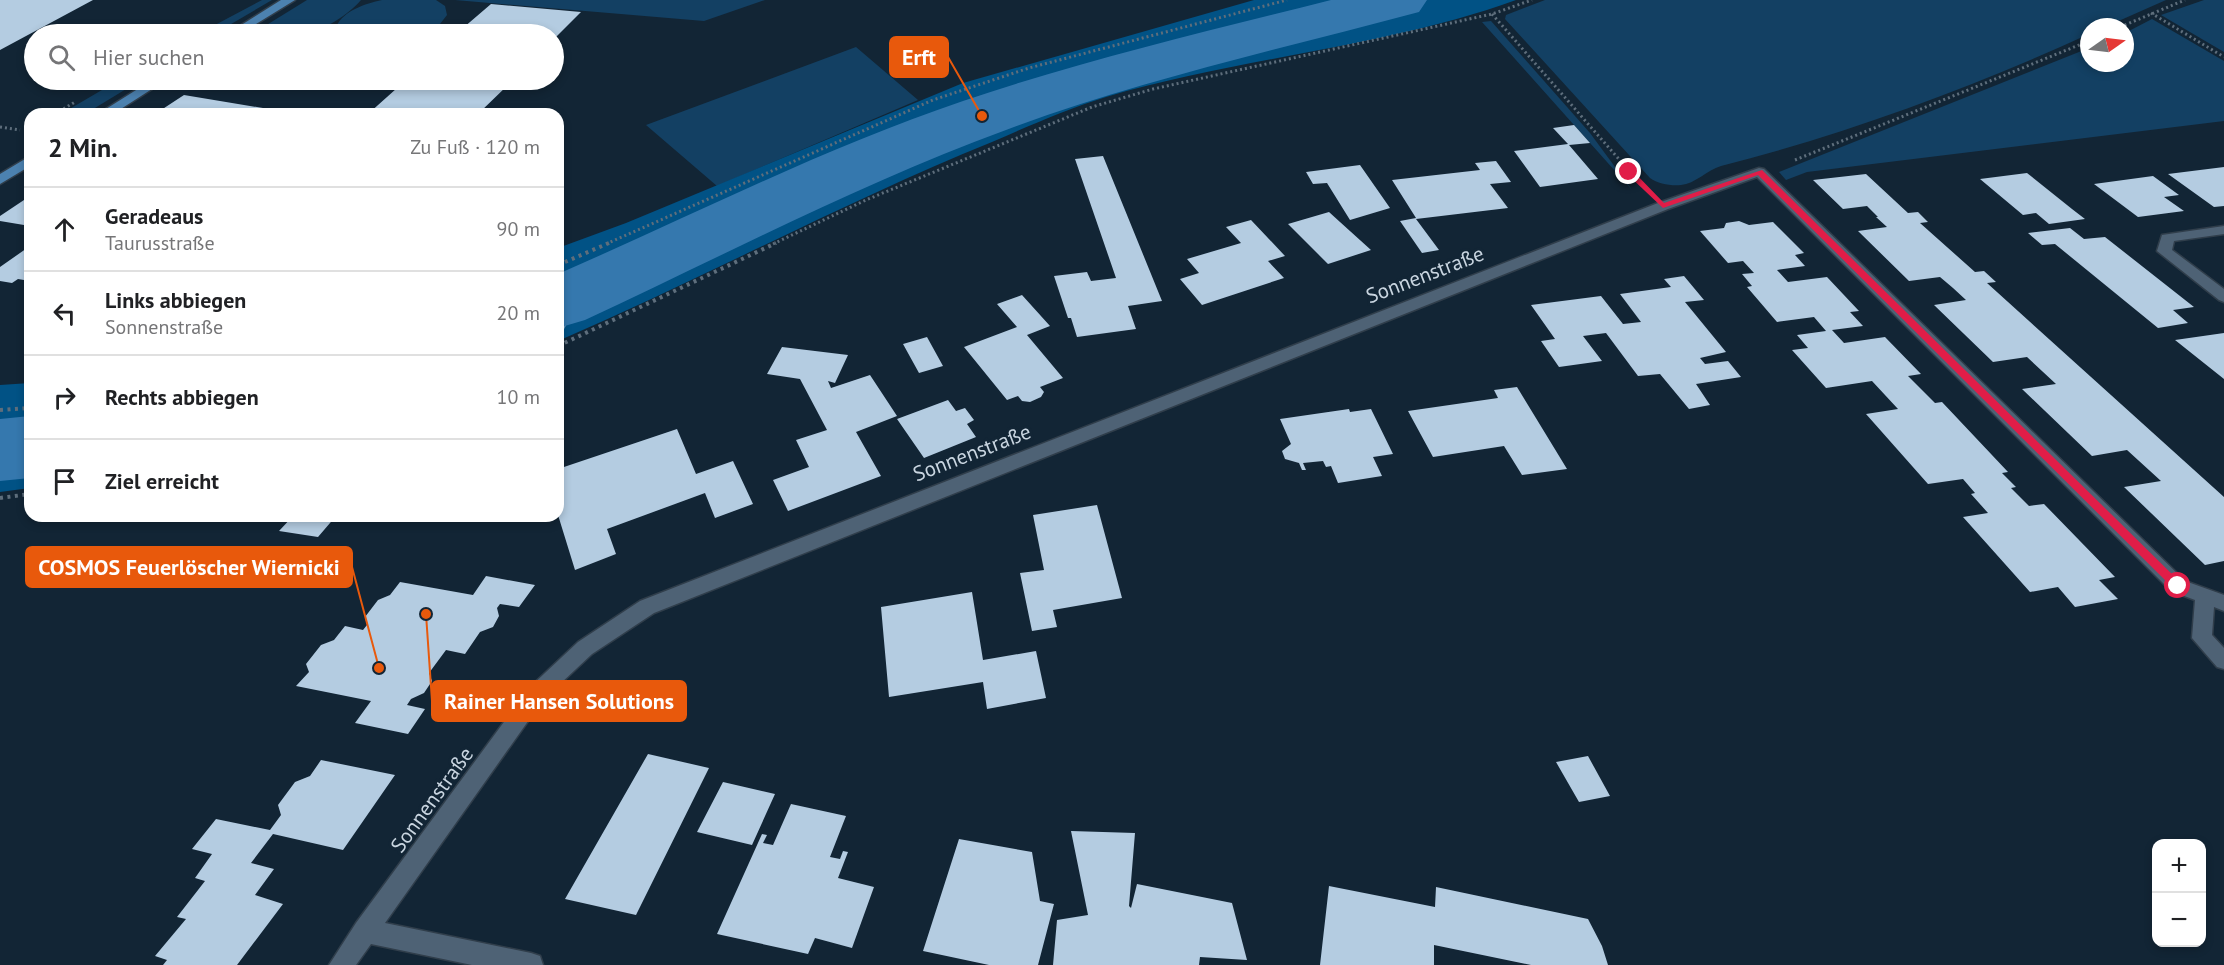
<!DOCTYPE html>
<html lang="de">
<meta charset="utf-8">
<style>
:root{--surface:#fff;--page:#f6f6f6;--text:#202124;--muted:#757577;--line:#e0e0e0}
body{margin:0;font-family:"PT Sans",sans-serif;background:var(--page);color:var(--text)}
.controls{position:absolute;right:18px;bottom:18px;display:grid;overflow:hidden;border-radius:12px;box-shadow:0 3px 9px #0003}
.controls button{width:54px;height:54px;display:grid;place-items:center;padding:0;border:0;border-bottom:2px solid var(--line);background:var(--surface);color:var(--text);font:30px sans-serif}
.compass{position:absolute;left:2080px;top:18px;width:54px;height:54px;border-radius:50%;background:var(--surface);box-shadow:0 3px 9px #0003;rotate:76deg}
.stop{position:absolute;width:18px;height:18px;margin:-14px;border:4px solid #e11d48;border-radius:50%;background:#fff}
.stop.end{background:#e11d48;border-color:#fff;box-shadow:0 2px 6px #0008}
.list{margin:0;padding:0;list-style:none}
h2{display:flex;justify-content:space-between;align-items:center;height:78px;margin:0;padding:0 24px;font-size:26px}
h2 small{font-size:20px;font-weight:400;color:var(--muted)}
.list li{display:grid;grid-template-columns:39px 1fr auto;gap:18px;align-items:center;box-sizing:border-box;height:84px;padding:0 24px;border-top:2px solid var(--line)}
.list b{display:block;font-size:22px;white-space:nowrap}
.list p{margin:0;font-size:20px;white-space:nowrap;color:var(--muted)}
.list em{font-size:20px;font-style:normal;color:var(--muted)}
.icon{flex:none;width:33px;height:33px;fill:none;stroke:currentColor;stroke-width:2;stroke-linecap:round;stroke-linejoin:round}
.map{position:relative;flex:none;width:2224px;height:965px;overflow:hidden}
.search{position:absolute;background:var(--surface);box-shadow:0 3px 9px #0003;left:24px;top:24px;width:540px;height:66px;display:flex;align-items:center;gap:15px;box-sizing:border-box;padding:0 21px;border-radius:33px;color:var(--muted);font-size:22px}
.panel{position:absolute;background:var(--surface);box-shadow:0 3px 9px #0003;left:24px;top:108px;width:540px;height:414px;border-radius:18px}
.map>svg:first-child{display:block}
</style>
<div class="map">
<svg width="2224" height="965" viewBox="0 0 2224 965">
<rect width="100%" height="100%" fill="#122535"/>
<path fill="#134063" d="M 262,0 L 272,0 L 214,34 L 198,34 Z
M 307,0 L 361,0 C 349,14 322,32 304,34 C 288,37 269,35 252,34 Z
M 382,0 L 436,0 L 445,6 L 447,15 L 440,24 L 423,34 L 337,34 L 336,27 C 344,10 365,4 382,0 Z
M 455,0 L 765,0 L 704,21 Z
M 1545,0 L 2166,0 L 2105,27 L 2089,27 L 2089,34 C 1974,87 1843,135 1721,166 C 1707,170 1695,184 1681,185 C 1671,186 1658,184 1650,178 L 1505,19 L 1506,15 Z
M 2204,0 L 2224,0 L 2224,52 L 2161,15 Z
M 2152,19 L 2224,61 L 2224,121 L 1807,172 L 1786,180 L 1779,172 L 2089,48 L 2089,63 L 2125,63 L 2125,33 Z
M 1491,21 L 1590,133 L 1632,190 L 1482,22 Z
M 856,47 L 918,100 L 717,186 L 646,125 Z
M 119,80 L 141,80 L 85,114 L 61,114 Z"/>
<path fill="#015285" d="M 1254,0 L 1516,0 C 1384,48 1240,57 1106,97 C 1067,109 1029,126 992,142 C 844,202 704,278 558,341 L 558,248 L 626,223 L 963,83 Z
M 30,383 L 30,488 L 0,492 L 0,385 Z"/>
<g fill="none" stroke-linecap="round" stroke-linejoin="round">
<path fill="#6194bd" fill-rule="evenodd" d="M 577,291 L 583,295 L 563,331 L 558,332 L 558,317 L 572,292 Z"/>
<path fill="#3578ae" fill-rule="evenodd" d="M 1331,0 L 1427,0 L 1419,12 C 1281,49 1140,80 1006,130 C 861,183 725,255 585,320 L 558,328 L 558,274 C 693,215 824,148 963,101 C 1084,60 1208,31 1331,0 Z
M 30,416 L 30,478 L 0,481 L 0,419 Z"/>
</g>
<path fill="#b4cce1" d="M 0,0 L 93,0 L 0,50 Z
M 491,4 L 581,12 L 554,39 L 554,34 L 456,34 Z
M 406,80 L 513,80 L 478,114 L 368,114 Z
M 184,95 L 293,113 L 292,114 L 155,114 Z
M 1574,125 L 1590,143 L 1569,145 L 1598,179 L 1540,187 L 1514,151 L 1568,144 L 1553,128 Z
M 1103,156 L 1162,301 L 1128,306 L 1136,329 L 1077,337 L 1071,318 L 1068,318 L 1054,276 L 1087,272 L 1091,281 L 1116,278 L 1075,159 Z
M 1496,161 L 1511,182 L 1490,184 L 1508,208 L 1416,219 L 1439,250 L 1422,253 L 1400,221 L 1416,218 L 1392,180 L 1480,170 L 1475,163 Z
M 1360,165 L 1390,208 L 1350,220 L 1327,183 L 1313,184 L 1306,172 Z
M 2224,167 L 2224,206 L 2214,207 L 2168,174 Z
M 2027,173 L 2072,209 L 2085,219 L 2049,224 L 2036,213 L 2023,215 L 1980,179 Z
M 1866,174 L 1908,213 L 1918,212 L 1928,222 L 1920,223 L 1975,272 L 1984,271 L 1996,282 L 1987,283 L 2224,497 L 2224,561 L 2205,565 L 2124,487 L 2161,481 L 2127,450 L 2092,456 L 2022,389 L 2056,384 L 2027,357 L 1993,362 L 1934,305 L 1966,300 L 1953,288 L 1940,277 L 1909,281 L 1858,231 L 1887,227 L 1876,217 L 1878,217 L 1867,206 L 1843,209 L 1813,180 Z
M 2153,176 L 2179,195 L 2164,197 L 2184,211 L 2138,217 L 2094,184 Z
M 30,193 L 30,226 L 0,221 L 0,216 L 27,198 Z
M 1329,212 L 1340,222 L 1371,250 L 1328,264 L 1288,224 Z
M 1251,220 L 1285,256 L 1268,261 L 1284,278 L 1202,305 L 1180,279 L 1199,273 L 1187,259 L 1241,243 L 1226,227 Z
M 1739,221 L 1749,225 L 1773,222 L 1804,253 L 1795,255 L 1805,266 L 1777,270 L 1788,282 L 1827,277 L 1859,311 L 1850,312 L 1863,326 L 1832,330 L 1844,343 L 1885,337 L 1921,374 L 1908,376 L 1935,403 L 1942,402 L 2008,472 L 2002,473 L 2016,487 L 2011,488 L 2029,506 L 2044,504 L 2115,577 L 2099,580 L 2118,599 L 2075,607 L 2058,587 L 2030,592 L 1963,517 L 1988,513 L 1971,494 L 1975,493 L 1963,479 L 1928,484 L 1866,414 L 1898,409 L 1872,381 L 1826,388 L 1792,350 L 1808,348 L 1797,335 L 1826,331 L 1814,317 L 1777,322 L 1747,287 L 1752,286 L 1742,274 L 1754,273 L 1743,261 L 1728,263 L 1700,231 L 1724,228 L 1726,223 Z
M 2070,228 L 2084,239 L 2105,237 L 2194,307 L 2173,310 L 2188,323 L 2158,328 L 2055,244 L 2042,245 L 2028,233 Z
M 30,246 L 30,281 L 18,279 L 12,283 L 0,281 L 0,267 Z
M 1684,276 L 1704,300 L 1685,302 L 1726,352 L 1700,358 L 1705,364 L 1728,361 L 1741,377 L 1696,384 L 1710,405 L 1689,409 L 1660,374 L 1638,376 L 1606,333 L 1583,336 L 1602,361 L 1559,367 L 1541,341 L 1555,339 L 1531,305 L 1601,296 L 1623,324 L 1641,322 L 1620,294 L 1671,287 L 1664,279 Z
M 1022,295 L 1050,326 L 1027,335 L 1063,378 L 1040,387 L 1044,392 L 1041,397 L 1030,402 L 1022,401 L 1018,396 L 1007,400 L 964,347 L 1017,327 L 997,304 Z
M 2224,333 L 2224,379 L 2175,340 Z
M 927,337 L 943,366 L 919,373 L 903,344 Z
M 782,347 L 848,355 L 835,383 L 828,381 L 831,388 L 870,375 L 897,416 L 856,432 L 881,476 L 788,511 L 773,480 L 809,467 L 796,440 L 827,430 L 800,379 L 767,374 Z
M 1517,387 L 1567,469 L 1522,475 L 1504,446 L 1433,457 L 1408,411 L 1498,398 L 1494,390 Z
M 948,400 L 956,411 L 965,408 L 974,420 L 967,424 L 976,437 L 924,458 L 897,419 Z
M 1349,409 L 1350,412 L 1371,409 L 1393,454 L 1373,457 L 1382,476 L 1338,483 L 1331,466 L 1326,467 L 1323,461 L 1303,463 L 1306,470 L 1302,470 L 1299,463 L 1285,459 L 1282,451 L 1291,444 L 1280,419 Z
M 677,429 L 696,474 L 733,461 L 753,504 L 715,518 L 705,493 L 607,529 L 616,554 L 575,570 L 558,515 L 558,469 Z
M 1097,505 L 1122,598 L 1053,610 L 1057,627 L 1032,631 L 1020,573 L 1044,570 L 1033,515 Z
M 293,516 L 336,516 L 318,537 L 279,531 Z
M 486,576 L 535,585 L 519,607 L 500,604 L 497,608 L 499,616 L 493,627 L 480,632 L 465,654 L 446,650 L 429,673 L 432,681 L 424,693 L 411,699 L 407,705 L 425,709 L 408,734 L 355,723 L 371,701 L 296,686 L 309,672 L 306,664 L 321,645 L 334,640 L 345,626 L 363,630 L 367,625 L 365,617 L 378,600 L 390,595 L 400,582 L 473,595 Z
M 972,592 L 983,660 L 1036,651 L 1046,698 L 987,709 L 983,682 L 889,697 L 881,607 Z
M 648,754 L 709,768 L 636,915 L 565,899 Z
M 1588,756 L 1610,796 L 1579,802 L 1556,762 Z
M 321,760 L 395,775 L 343,850 L 273,834 L 251,863 L 274,869 L 255,895 L 283,904 L 237,965 L 163,965 L 167,960 L 155,956 L 186,919 L 177,917 L 205,881 L 195,878 L 212,854 L 192,849 L 216,819 L 270,830 L 281,815 L 278,805 L 295,782 L 310,776 Z
M 723,782 L 775,794 L 752,845 L 697,832 Z
M 791,804 L 846,816 L 830,857 L 840,859 L 843,851 L 848,852 L 838,878 L 874,887 L 852,948 L 815,938 L 808,954 L 717,934 L 762,834 L 767,835 L 763,843 L 773,845 Z
M 1071,831 L 1135,833 L 1129,906 L 1131,908 L 1137,884 L 1232,903 L 1247,960 L 1200,957 L 1199,965 L 1053,965 L 1057,920 L 1088,915 Z
M 959,839 L 1032,852 L 1040,901 L 1054,904 L 1038,965 L 989,965 L 923,951 Z
M 1329,886 L 1435,907 L 1436,887 L 1588,919 L 1602,946 L 1608,965 L 1531,965 L 1434,945 L 1434,965 L 1320,965 Z"/>
<g fill="none" stroke-linecap="round" stroke-linejoin="round">
<g stroke="#303e4b" stroke-width="3">
<path id="minor" d="M 1759,168 L 1764,169 L 2185,581 L 2224,595 L 2224,611 L 2214,607 L 2212,635 L 2224,648 L 2224,669 L 2217,667 L 2192,638 L 2195,600 L 2171,591 L 1757,177 L 1668,209 L 654,613 L 592,654 L 543,700 L 385,923 L 531,953 L 540,956 L 543,965 L 472,965 L 371,944 L 356,965 L 329,965 L 356,923 L 529,688 L 578,642 L 640,601 L 1658,203 Z
M 2224,226 L 2224,234 L 2174,241 L 2172,250 L 2224,289 L 2224,302 L 2219,300 L 2157,251 L 2162,235 Z"/>
</g>
<g stroke="#303e4b" stroke-width="3">
<path id="major" d="M 281,0 L 295,0 L 240,34 L 227,34 Z
M 152,80 L 166,80 L 113,114 L 98,114 Z
M 30,156 L 30,166 L 0,184 L 0,174 Z"/>
</g>
<path stroke="#5e6e7c" stroke-width="3" stroke-dasharray="2 3" stroke-linecap="butt" d="M 2151,13 L 2224,57
M 1492,14 L 1638,181
M 2120,27 L 2185,0
M 192,34 L 202,29
M 55,114 L 75,102
M 0,127 L 20,130
M 1795,160 L 2089,41
M 606,244 L 933,100 L 1029,68 L 1287,0
M 773,244 L 866,200 L 1092,107 L 1153,89 L 1492,14 L 1532,0"/>
<path stroke="#5e6e7c" stroke-width="4" stroke-dasharray="3 4.5" stroke-linecap="butt" d="M 558,265 L 609,243
M 558,346 L 776,243
M 0,410 L 30,408
M 0,498 L 30,494"/>
<use href="#minor" fill="#4e6275" fill-rule="evenodd"/>
<use href="#major" fill="#4c82b0" fill-rule="evenodd"/>
</g>
<path fill="#e11d48" d="M 1626,170 L 1632,170 L 1664,203 L 1762,170 L 2181,583 L 2181,589 L 2174,589 L 1758,175 L 1663,208 L 1626,173 Z"/>
<g text-anchor="middle" stroke-width="6" stroke-linejoin="round" paint-order="stroke">
<g font-size="21" fill="#c9d5e0" stroke="#122535">
<text transform="translate(1425 275) rotate(-21)" y="7">Sonnenstraße</text>
<text transform="translate(972 453) rotate(-21)" y="7">Sonnenstraße</text>
<text transform="translate(432 800) rotate(-54)" y="7">Sonnenstraße</text>
</g>
</g>
<path fill="none" stroke="#e8590c" stroke-width="2" d="M982 116L948 57M379 668L352 567M426 614L432 701"/>
<g fill="#e8590c" stroke="#122535" stroke-width="2">
<circle cx="982" cy="116" r="6"/>
<circle cx="379" cy="668" r="6"/>
<circle cx="426" cy="614" r="6"/>
</g>
<g fill="#e8590c" stroke="#e8590c" stroke-width="2">
<rect x="890" y="37" width="58" height="40" rx="6"/>
<rect x="26" y="547" width="326" height="40" rx="6"/>
<rect x="432" y="681" width="254" height="40" rx="6"/>
</g>
<g font-size="22" text-anchor="middle" font-weight="bold" fill="#fff">
<text x="919" y="65">Erft</text>
<text x="189" y="575">COSMOS Feuerlöscher Wiernicki</text>
<text x="559" y="709">Rainer Hansen Solutions</text>
</g>
</svg>
<div class="controls">
<button>+</button>
<button>−</button>
</div>
<svg class="compass" viewBox="-18 -18 36 36"><path d="M0-13l5 13h-10z" fill="#e53935"/><path d="M0 13l5-13h-10z" fill="#757577"/></svg>
<div class="stop" style="left:2178px;top:586px"></div>
<div class="stop end" style="left:1629px;top:172px"></div>
<div class="search"><svg class="icon" aria-label="search" viewBox="0 0 24 24"><circle cx="10" cy="10" r="6"/><path d="M15 15l6 6"/></svg>Hier suchen</div>
<section class="panel">
<h2>2 Min.<small>Zu Fuß · 120 m</small></h2>
<ul class="list">
<li><svg class="icon" aria-label="ahead" viewBox="0 0 24 24"><path d="M12 20V5M6 11l6-6 6 6"/></svg><div><b>Geradeaus</b><p>Taurusstraße</p></div><em>90 m</em></li>
<li><svg class="icon" aria-label="left" viewBox="0 0 24 24"><path d="M17 20v-9H6M10 6l-5 5 5 5"/></svg><div><b>Links abbiegen</b><p>Sonnenstraße</p></div><em>20 m</em></li>
<li><svg class="icon" aria-label="right" viewBox="0 0 24 24"><path d="M7 20v-9h11M14 6l5 5-5 5"/></svg><div><b>Rechts abbiegen</b></div><em>10 m</em></li>
<li><svg class="icon" aria-label="arrive" viewBox="0 0 24 24"><path d="M6 21V4h12l-3 4 3 4H6"/></svg><div><b>Ziel erreicht</b></div></li>
</ul>
</section>
</div>
